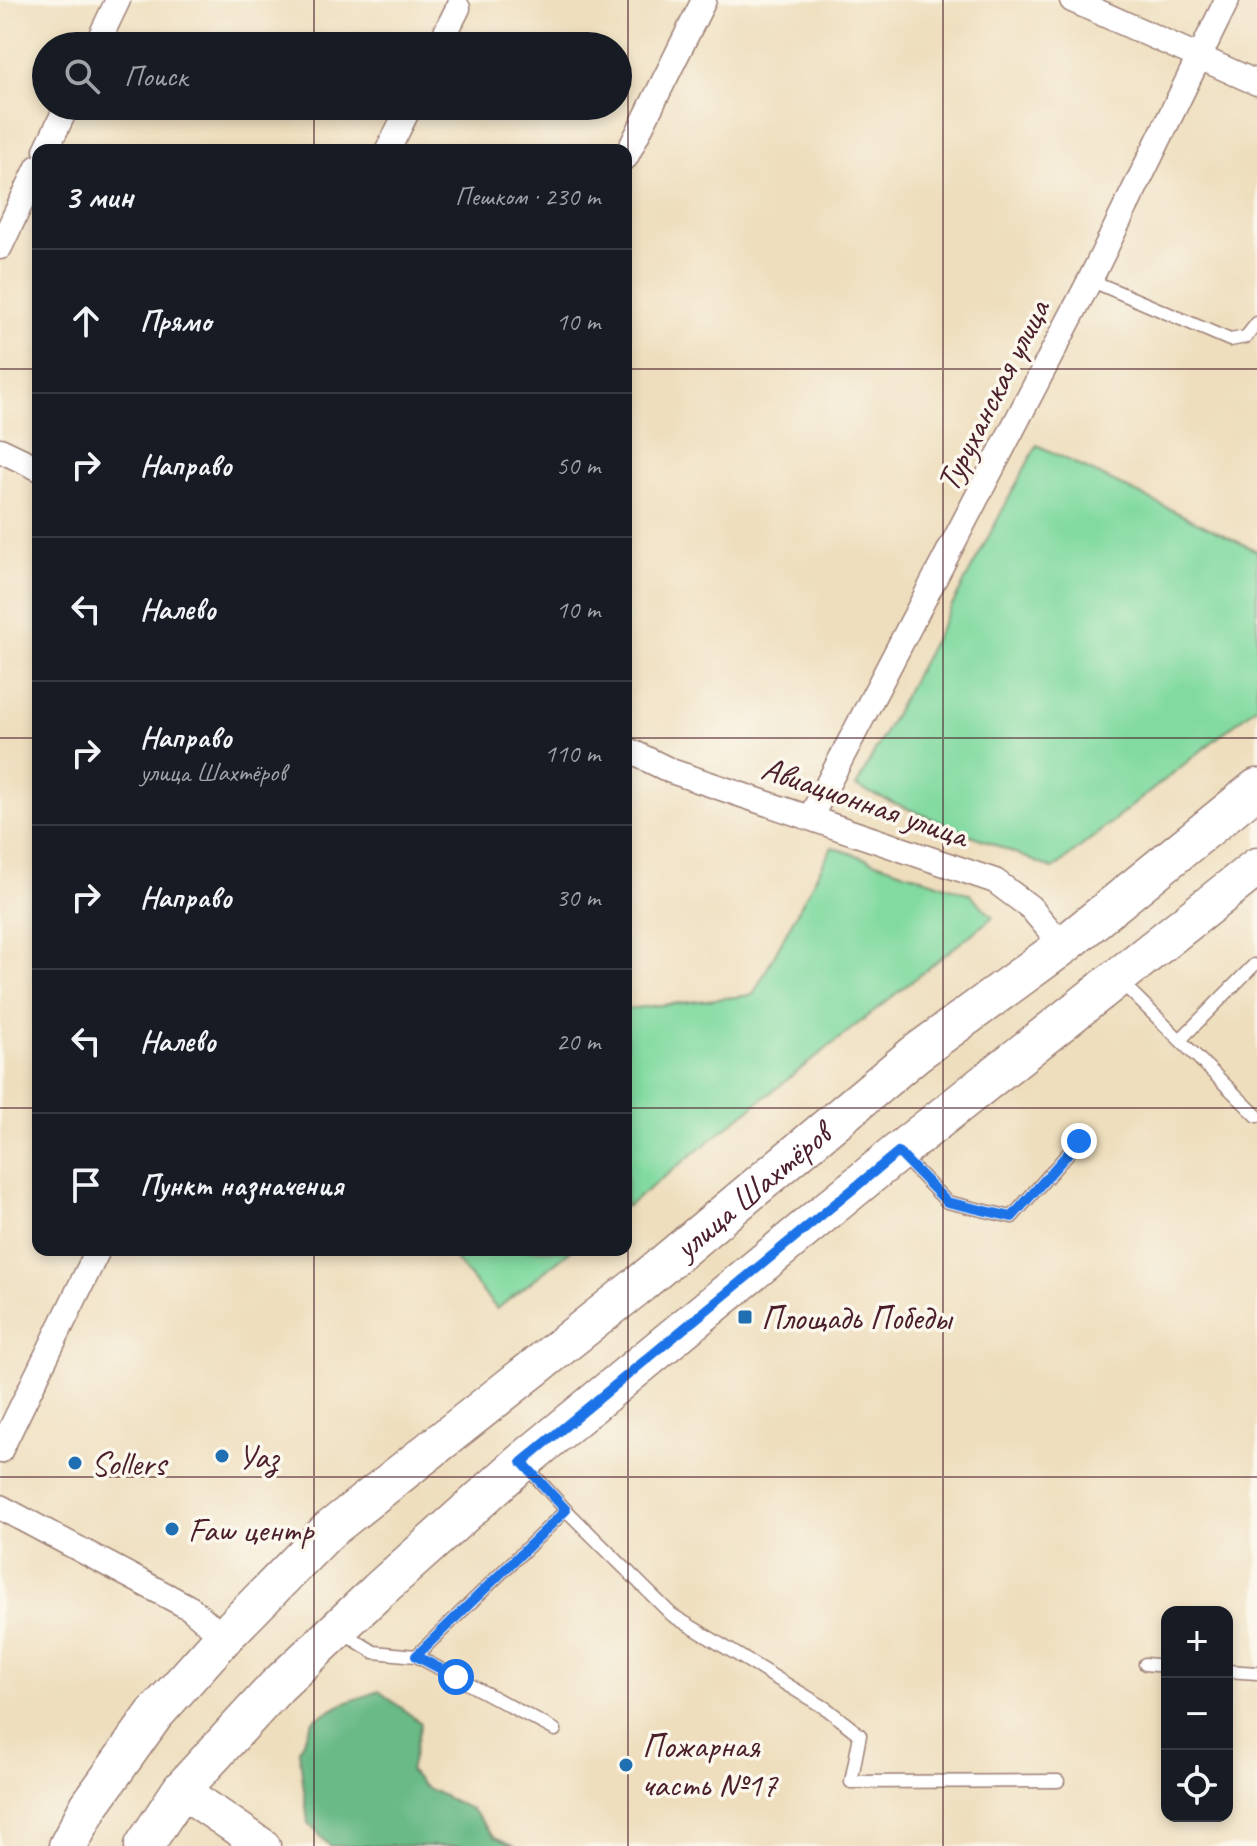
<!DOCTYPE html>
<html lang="ru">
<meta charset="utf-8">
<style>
:root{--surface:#171b24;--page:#242831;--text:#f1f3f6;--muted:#9ea1a6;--line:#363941}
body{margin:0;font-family:Caveat,sans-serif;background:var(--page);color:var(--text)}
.controls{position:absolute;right:24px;bottom:24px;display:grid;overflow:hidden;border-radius:16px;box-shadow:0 4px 12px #0003}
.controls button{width:72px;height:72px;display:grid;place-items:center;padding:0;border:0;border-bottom:2px solid var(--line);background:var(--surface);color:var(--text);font:40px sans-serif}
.stop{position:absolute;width:24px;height:24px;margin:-18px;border:6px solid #1a73e8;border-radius:50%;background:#fff}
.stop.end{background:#1a73e8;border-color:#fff;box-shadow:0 2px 8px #0008}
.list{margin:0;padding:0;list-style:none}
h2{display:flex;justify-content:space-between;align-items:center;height:104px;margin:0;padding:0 32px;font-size:34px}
h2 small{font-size:26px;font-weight:400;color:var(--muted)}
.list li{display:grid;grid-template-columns:52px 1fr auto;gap:24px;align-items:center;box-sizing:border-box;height:144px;padding:0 32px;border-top:2px solid var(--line)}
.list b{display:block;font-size:30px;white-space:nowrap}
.list p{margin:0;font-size:26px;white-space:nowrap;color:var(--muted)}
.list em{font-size:26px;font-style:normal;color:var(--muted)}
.icon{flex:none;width:44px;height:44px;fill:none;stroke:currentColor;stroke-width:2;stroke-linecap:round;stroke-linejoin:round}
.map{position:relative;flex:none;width:1257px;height:1846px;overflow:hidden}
.search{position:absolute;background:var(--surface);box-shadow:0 4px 12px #0003;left:32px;top:32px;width:600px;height:88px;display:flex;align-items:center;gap:20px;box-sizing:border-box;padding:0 28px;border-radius:44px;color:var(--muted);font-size:30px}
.panel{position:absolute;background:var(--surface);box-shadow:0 4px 12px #0003;left:32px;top:144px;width:600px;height:1112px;border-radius:16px}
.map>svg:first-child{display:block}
</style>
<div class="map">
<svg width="1257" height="1846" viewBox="0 0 1257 1846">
<rect width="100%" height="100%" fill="#fbf7ec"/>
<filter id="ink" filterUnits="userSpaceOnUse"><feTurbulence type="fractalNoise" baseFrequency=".0125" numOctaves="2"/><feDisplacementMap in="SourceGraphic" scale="16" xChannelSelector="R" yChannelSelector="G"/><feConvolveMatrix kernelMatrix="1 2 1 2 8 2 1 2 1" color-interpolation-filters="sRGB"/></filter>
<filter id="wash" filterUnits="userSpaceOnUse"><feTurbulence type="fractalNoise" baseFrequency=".006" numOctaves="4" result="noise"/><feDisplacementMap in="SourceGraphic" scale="32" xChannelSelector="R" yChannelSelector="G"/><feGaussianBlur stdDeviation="1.8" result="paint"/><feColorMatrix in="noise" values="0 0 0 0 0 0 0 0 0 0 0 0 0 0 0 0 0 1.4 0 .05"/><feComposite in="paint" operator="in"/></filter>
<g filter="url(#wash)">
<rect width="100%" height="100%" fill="#eedebd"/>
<path fill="#82daa0" stroke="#667c66" stroke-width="2" d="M 1037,445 L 1257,551 L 1257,706 L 1053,869 L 856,787 Z
M 832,847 L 970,894 L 993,917 L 626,1207 L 626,1009 L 753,995 Z
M 447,1250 L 571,1250 L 497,1309 Z"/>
<path fill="#69ba86" stroke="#5a6c58" stroke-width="2" d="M 379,1691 L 421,1723 L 410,1771 L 423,1786 L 472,1810 L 495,1837 L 515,1846 L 330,1846 L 308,1823 L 299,1749 L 314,1719 L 345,1703 Z"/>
</g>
<g filter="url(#ink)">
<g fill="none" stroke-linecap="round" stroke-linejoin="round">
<g stroke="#9c7e74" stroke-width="15">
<path id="lane" d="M 1090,280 L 1230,340 L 1246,337 L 1257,323
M 1119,980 L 1257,1116
M 1180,1040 L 1254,965
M 901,1155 L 947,1202 L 1012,1217 L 1079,1141
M 566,1510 L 672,1615 L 827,1709 L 860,1735 L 851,1782 L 1058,1781
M 340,1631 L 374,1652 L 416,1656 L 566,1510 L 524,1464
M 416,1656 L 555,1730
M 1145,1664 L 1167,1666
M 1227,1671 L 1257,1673"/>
</g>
<g stroke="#9c7e74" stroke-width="27">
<path id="street" d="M 1072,0 L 1257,83
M 96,46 L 118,0
M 439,46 L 458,8
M 46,150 L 67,106
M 388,150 L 410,106
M 626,157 L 704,0
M 0,247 L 38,167
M 0,450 L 38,468
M 626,749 L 671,771 L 995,881 L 1030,907 L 1063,946
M 810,818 L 1090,280 L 1227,0
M 0,1451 L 98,1250
M 0,1507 L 190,1608 L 224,1637"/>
</g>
<g stroke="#9c7e74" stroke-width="37">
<path id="secondary" d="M 181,1790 L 263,1846"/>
</g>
<g stroke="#9c7e74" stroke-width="41">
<g id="primary">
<path id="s1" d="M 68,1846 L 89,1806 L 154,1715 L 224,1637 L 328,1531 L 640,1284 L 915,1054 L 1063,946 L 1257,788"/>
<path d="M 144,1846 L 181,1790 L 277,1686 L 378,1591 L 522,1462 L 898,1152 L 1257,867"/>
</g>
</g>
<use href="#lane" stroke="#fff" stroke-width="12"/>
<use href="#street" stroke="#fff" stroke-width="24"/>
<use href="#secondary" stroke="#fff" stroke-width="34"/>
<use href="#primary" stroke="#fff" stroke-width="38"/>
</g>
</g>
<g fill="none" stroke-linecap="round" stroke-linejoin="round" filter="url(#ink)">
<path stroke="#1a73e8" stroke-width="10" d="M 456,1677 L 416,1656 L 566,1510 L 522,1462 L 898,1152 L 947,1202 L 1012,1217 L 1079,1141"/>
</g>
<path fill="none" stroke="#4a1f2b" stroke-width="2" stroke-opacity="0.55" d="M 314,0 L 314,46M 628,0 L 628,1846M 943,0 L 943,1846M 314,106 L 314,150M 0,369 L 38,369M 626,369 L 1257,369M 0,738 L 38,738M 626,738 L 1257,738M 0,1108 L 38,1108M 626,1108 L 1257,1108M 314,1250 L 314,1846M 0,1477 L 1257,1477"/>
<g fill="#1f6fb2" stroke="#fbf7ec" stroke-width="3">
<rect x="737" y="1309" width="16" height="16" rx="4"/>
<circle cx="222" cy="1456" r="8"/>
<circle cx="75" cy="1463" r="8"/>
<circle cx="172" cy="1529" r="8"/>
<circle cx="626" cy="1765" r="8"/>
</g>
<g text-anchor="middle" stroke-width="7" stroke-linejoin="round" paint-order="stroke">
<g font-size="34" fill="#4a1f2b" stroke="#fbf7ec">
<text transform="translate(992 395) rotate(-63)" y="12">Туруханская улица</text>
<text transform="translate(865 801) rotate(19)" y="12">Авиационная улица</text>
<text dy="12" stroke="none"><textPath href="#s1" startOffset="954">улица Шахтёров</textPath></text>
</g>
<g font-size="34" fill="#4a1f2b" stroke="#fbf7ec" text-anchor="start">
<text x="761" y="1329">Площадь Победы</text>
<text x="238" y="1468">Уаз</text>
<text x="91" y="1475">Sollers</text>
<text x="188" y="1541">Faw центр</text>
<text x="642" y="1757">Пожарная<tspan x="642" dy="39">часть №17</tspan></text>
</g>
</g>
</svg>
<div class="controls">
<button>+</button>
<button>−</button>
<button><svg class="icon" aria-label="locate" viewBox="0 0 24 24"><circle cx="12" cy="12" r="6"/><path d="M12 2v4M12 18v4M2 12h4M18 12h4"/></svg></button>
</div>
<div class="stop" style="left:456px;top:1677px"></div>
<div class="stop end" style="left:1079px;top:1141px"></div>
<div class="search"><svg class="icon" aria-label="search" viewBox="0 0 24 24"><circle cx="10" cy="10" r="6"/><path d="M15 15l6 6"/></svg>Поиск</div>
<section class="panel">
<h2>3 мин<small>Пешком · 230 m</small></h2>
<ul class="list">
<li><svg class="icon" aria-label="ahead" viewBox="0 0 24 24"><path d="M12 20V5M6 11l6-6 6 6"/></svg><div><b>Прямо</b></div><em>10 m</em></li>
<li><svg class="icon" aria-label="right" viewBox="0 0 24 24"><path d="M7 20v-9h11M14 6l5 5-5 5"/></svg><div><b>Направо</b></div><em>50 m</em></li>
<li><svg class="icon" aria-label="left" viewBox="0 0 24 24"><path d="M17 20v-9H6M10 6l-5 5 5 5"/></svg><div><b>Налево</b></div><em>10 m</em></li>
<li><svg class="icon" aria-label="right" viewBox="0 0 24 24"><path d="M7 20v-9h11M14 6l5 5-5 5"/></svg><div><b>Направо</b><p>улица Шахтёров</p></div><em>110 m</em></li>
<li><svg class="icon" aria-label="right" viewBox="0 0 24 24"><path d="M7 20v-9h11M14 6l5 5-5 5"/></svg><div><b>Направо</b></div><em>30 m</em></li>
<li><svg class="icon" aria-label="left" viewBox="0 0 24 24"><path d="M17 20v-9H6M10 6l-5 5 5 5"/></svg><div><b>Налево</b></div><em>20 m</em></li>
<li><svg class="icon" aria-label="arrive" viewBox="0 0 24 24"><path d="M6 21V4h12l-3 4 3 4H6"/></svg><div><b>Пункт назначения</b></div></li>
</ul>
</section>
</div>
